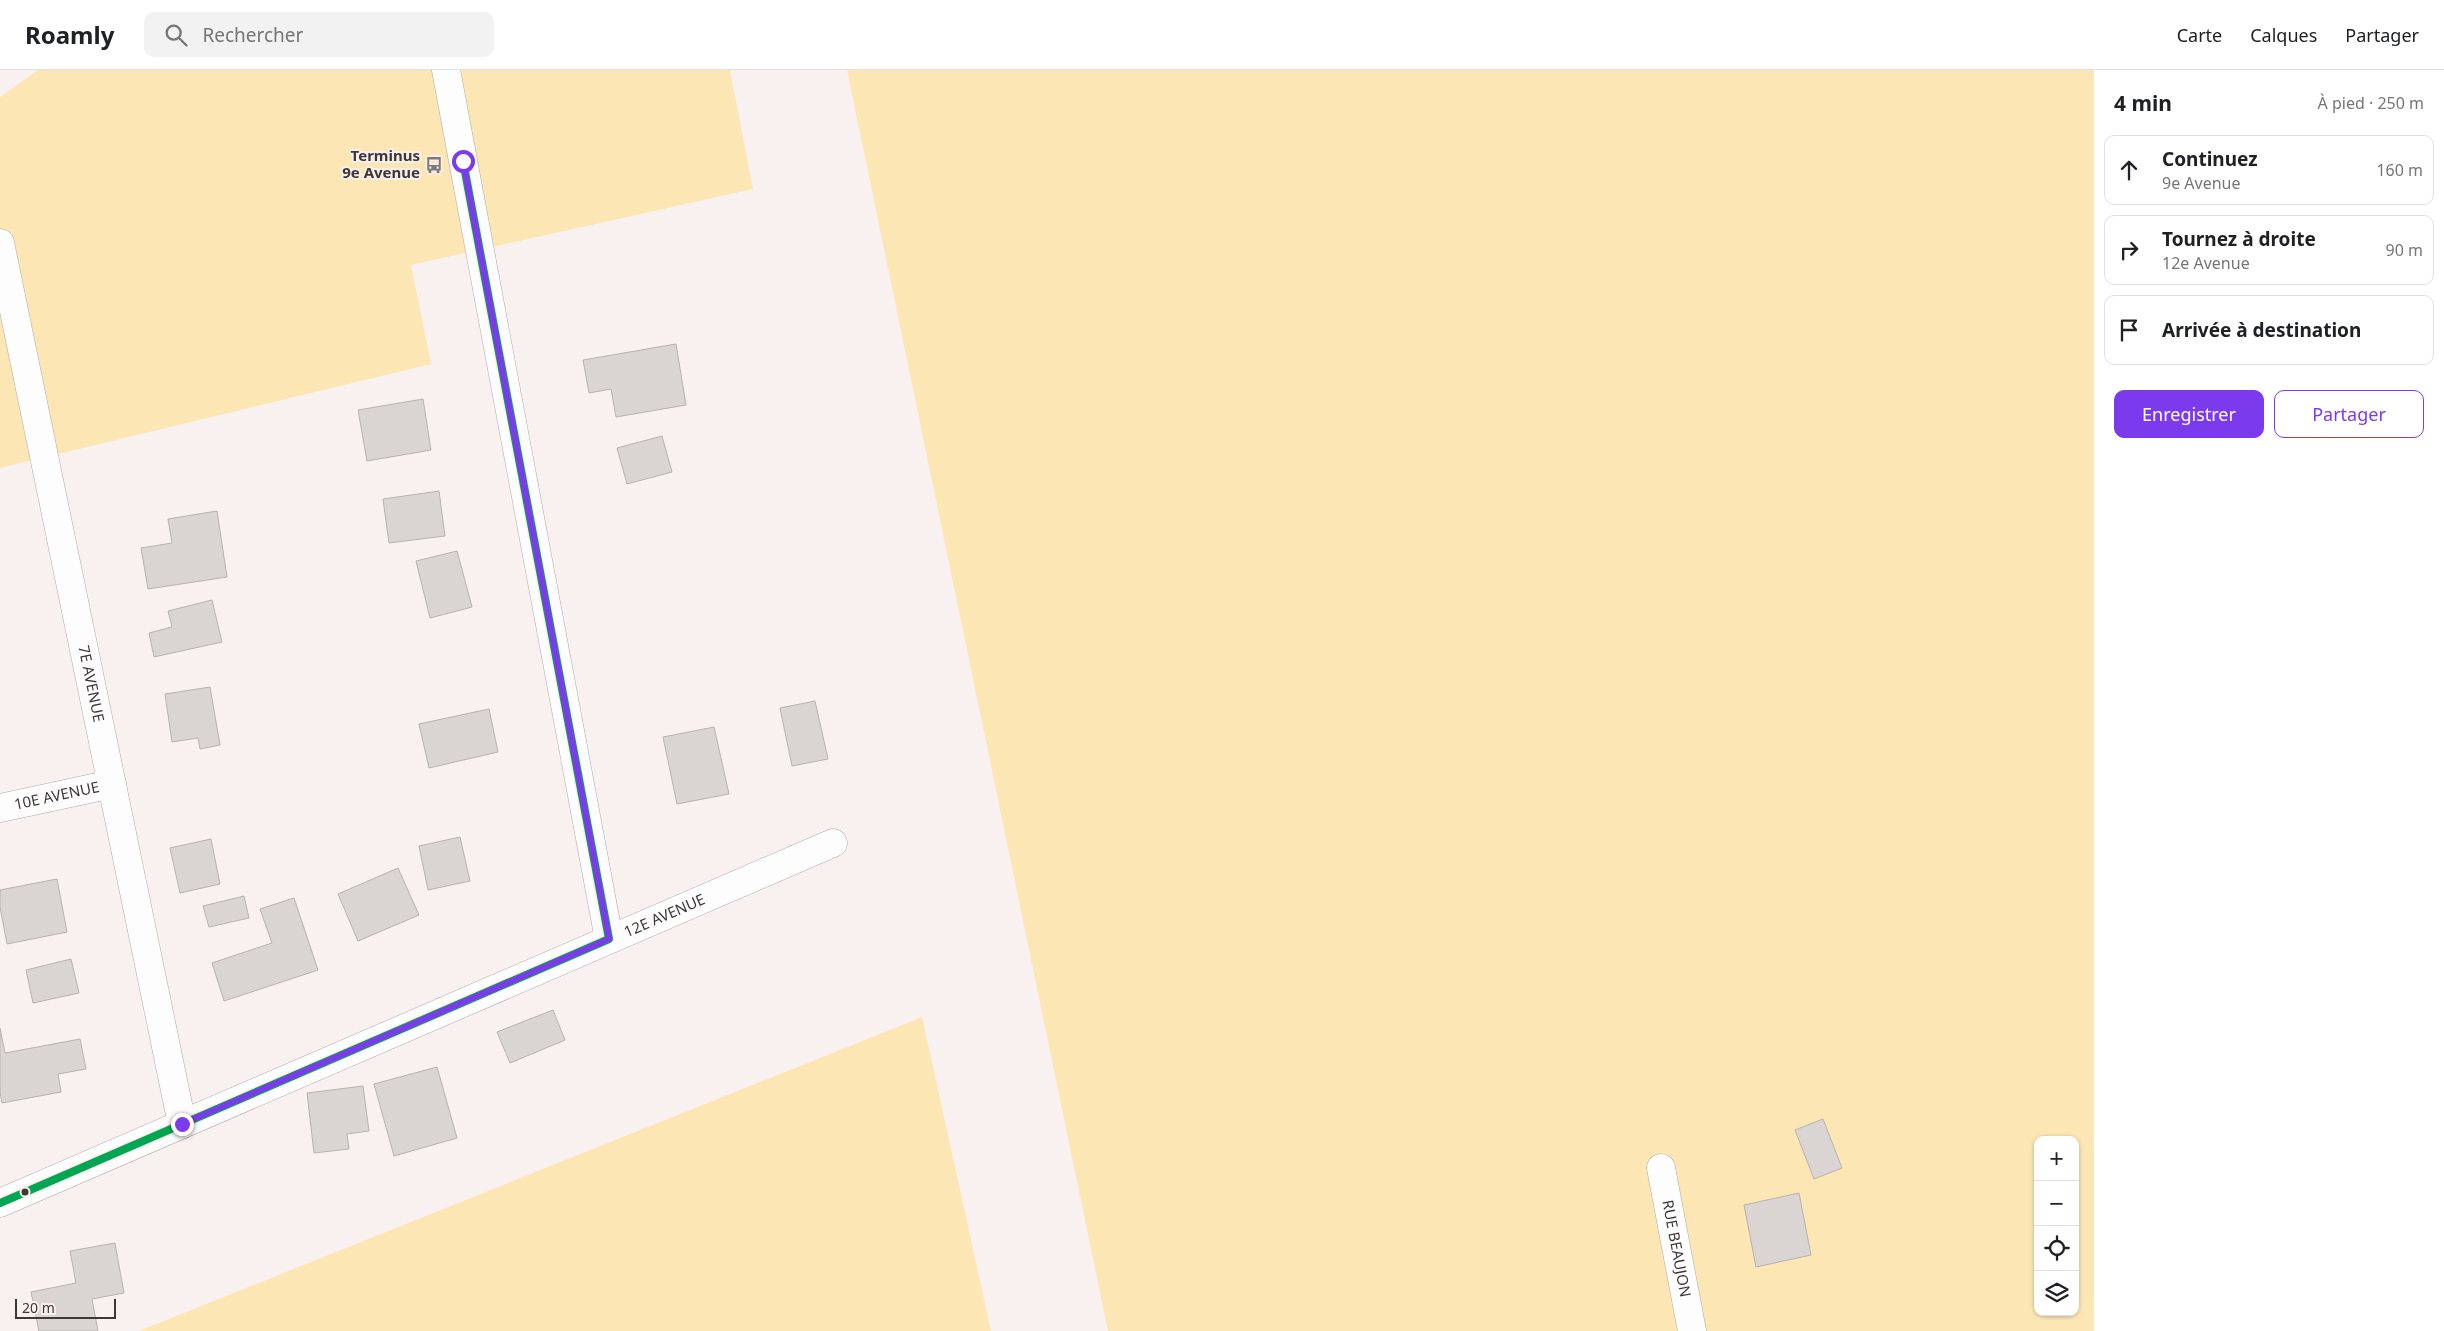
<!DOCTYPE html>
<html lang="fr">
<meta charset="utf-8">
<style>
:root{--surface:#fff;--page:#f2f2f2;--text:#202124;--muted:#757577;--line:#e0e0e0;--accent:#7c3aed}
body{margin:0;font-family:"Noto Sans",sans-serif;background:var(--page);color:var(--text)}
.controls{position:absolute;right:15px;bottom:15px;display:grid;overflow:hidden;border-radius:10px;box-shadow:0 1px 4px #0004}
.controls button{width:45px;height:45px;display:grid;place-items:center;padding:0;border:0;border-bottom:1px solid var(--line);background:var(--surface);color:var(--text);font:25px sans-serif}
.scale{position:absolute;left:15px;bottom:12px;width:101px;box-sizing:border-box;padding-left:5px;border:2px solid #3d3837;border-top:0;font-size:14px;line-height:18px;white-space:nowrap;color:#3d3837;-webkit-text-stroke:4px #fbefec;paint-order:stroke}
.stop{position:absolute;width:15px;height:15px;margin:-11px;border:4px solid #7c3aed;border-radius:50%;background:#fff}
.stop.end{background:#7c3aed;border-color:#fff;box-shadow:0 1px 5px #0008}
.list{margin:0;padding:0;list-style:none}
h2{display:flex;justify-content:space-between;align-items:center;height:65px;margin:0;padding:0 20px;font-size:21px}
h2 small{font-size:16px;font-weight:400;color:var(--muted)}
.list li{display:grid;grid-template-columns:32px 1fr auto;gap:15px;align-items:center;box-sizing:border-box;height:70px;margin:0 10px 10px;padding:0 10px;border:1px solid var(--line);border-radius:10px}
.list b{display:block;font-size:19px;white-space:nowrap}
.list p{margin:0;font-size:16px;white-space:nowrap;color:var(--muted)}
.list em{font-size:16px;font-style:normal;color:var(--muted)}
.actions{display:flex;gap:10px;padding:15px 20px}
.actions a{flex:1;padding:11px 0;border:1px solid var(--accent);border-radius:10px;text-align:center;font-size:18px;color:var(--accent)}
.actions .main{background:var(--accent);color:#fff}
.icon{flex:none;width:28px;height:28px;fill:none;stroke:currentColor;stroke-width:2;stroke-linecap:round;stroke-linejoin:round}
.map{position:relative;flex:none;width:2094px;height:1261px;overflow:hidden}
header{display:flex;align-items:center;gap:30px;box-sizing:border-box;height:70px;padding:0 25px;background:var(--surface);border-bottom:1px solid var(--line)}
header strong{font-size:24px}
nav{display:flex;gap:28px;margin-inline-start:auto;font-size:18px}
.search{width:350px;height:45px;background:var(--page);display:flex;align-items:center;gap:12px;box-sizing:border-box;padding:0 18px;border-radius:10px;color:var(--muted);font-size:19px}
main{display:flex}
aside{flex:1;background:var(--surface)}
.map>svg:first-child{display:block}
</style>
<header>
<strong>Roamly</strong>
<div class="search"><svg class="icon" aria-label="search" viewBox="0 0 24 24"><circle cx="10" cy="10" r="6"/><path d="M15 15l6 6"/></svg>Rechercher</div>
<nav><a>Carte</a><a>Calques</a><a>Partager</a></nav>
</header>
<main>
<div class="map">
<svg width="2094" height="1261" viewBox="0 0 2094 1261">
<rect width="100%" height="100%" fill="#f8f1f0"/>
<path fill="#fce6b4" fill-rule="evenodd" d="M 38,0 L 730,0 L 753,119 L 411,195 L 431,294 L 0,398 L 0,27 Z
M 847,0 L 2094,0 L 2094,1261 L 1108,1261 ZM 2038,1070 L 2075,1070 L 2075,1242 L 2038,1242 Z
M 922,947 L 991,1261 L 139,1261 Z"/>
<path fill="#dad5d3" stroke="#b7b2b0" d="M 676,274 L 686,335 L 616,347 L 611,319 L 589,323 L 583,290 Z
M 423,329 L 431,380 L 367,391 L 358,340 Z
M 662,366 L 672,402 L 627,414 L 617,378 Z
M 439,421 L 445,466 L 389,473 L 383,429 Z
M 217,441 L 227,507 L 148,519 L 141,478 L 172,473 L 168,449 Z
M 457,481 L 472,537 L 430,548 L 416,491 Z
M 212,530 L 222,572 L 154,587 L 149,563 L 172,557 L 168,541 Z
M 210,617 L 220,675 L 200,679 L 198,668 L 172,672 L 165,624 Z
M 815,631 L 828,689 L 792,696 L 780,638 Z
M 489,639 L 498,682 L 429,698 L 419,654 Z
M 714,657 L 729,724 L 677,734 L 663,667 Z
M 460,767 L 470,811 L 428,820 L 419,776 Z
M 211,769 L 220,814 L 180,823 L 170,778 Z
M 398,798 L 419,845 L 358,871 L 338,824 Z
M 57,809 L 67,862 L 7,874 L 0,837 L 0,820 Z
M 244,826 L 249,848 L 209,857 L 203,836 Z
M 294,828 L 318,900 L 224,931 L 212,893 L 272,873 L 260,839 Z
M 71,889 L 79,923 L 33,933 L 26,900 Z
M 553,940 L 565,970 L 510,993 L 497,962 Z
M 0,958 L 5,983 L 80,969 L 86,999 L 58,1004 L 61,1022 L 2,1033 L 0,1022 Z
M 437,997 L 457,1068 L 394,1086 L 374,1014 Z
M 363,1016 L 369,1061 L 347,1064 L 349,1079 L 314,1083 L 307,1023 Z
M 1823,1049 L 1842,1098 L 1814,1109 L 1795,1060 Z
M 1799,1123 L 1811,1185 L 1756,1197 L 1744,1135 Z
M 115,1173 L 124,1223 L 92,1229 L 98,1261 L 39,1261 L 31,1222 L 76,1213 L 70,1181 Z"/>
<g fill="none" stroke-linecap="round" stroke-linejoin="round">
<g stroke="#afaaa9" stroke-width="29">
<g id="minor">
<path d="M 446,0 L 609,869"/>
<path id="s1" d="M 0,173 L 182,1054"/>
<path id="s2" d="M 0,738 L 112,714"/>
<path id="s3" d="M 1661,1098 L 1692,1261"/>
<path id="s4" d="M 0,1133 L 833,773"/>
</g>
</g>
<use href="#minor" stroke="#fefdfd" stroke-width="28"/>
<g stroke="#fbefec" stroke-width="11">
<path id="bus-1" d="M 0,1133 L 609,869 L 463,91"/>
</g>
<use href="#bus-1" stroke="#00a651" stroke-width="8"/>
</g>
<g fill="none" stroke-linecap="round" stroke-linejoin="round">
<path stroke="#7c3aed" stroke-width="6" d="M 182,1054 L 609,869 L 463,91"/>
</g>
<defs>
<g id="bus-bare" transform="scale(1.35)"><path d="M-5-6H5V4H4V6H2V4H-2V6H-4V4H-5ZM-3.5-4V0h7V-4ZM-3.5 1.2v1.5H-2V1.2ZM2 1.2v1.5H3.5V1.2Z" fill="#7e7978" stroke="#fbefec" stroke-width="2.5" paint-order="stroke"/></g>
</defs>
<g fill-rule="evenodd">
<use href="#bus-bare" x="434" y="95"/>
</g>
<circle fill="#3d3837" stroke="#fbefec" stroke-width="2" cx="25" cy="1122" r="4.5"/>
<g text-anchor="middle" stroke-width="4" stroke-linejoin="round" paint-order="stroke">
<g font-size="15" font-weight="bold" fill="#3d3837" stroke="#fbefec" text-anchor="end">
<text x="420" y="91">Terminus<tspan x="420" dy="17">9e Avenue</tspan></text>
</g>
<g font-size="15" fill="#3d3837" stroke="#fbefec">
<text dy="5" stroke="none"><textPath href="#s1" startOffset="450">7E AVENUE</textPath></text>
<text dy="5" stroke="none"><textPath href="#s2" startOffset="58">10E AVENUE</textPath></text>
<text dy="5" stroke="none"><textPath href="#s4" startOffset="724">12E AVENUE</textPath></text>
<text dy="5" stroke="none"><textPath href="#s3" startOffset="82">RUE BEAUJON</textPath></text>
</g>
</g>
</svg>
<div class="controls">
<button>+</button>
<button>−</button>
<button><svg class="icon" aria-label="locate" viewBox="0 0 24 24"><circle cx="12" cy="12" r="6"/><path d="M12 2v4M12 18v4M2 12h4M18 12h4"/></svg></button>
<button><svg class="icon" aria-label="layers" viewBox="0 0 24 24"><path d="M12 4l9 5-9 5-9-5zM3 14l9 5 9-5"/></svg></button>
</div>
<div class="scale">20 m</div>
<div class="stop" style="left:463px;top:91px"></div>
<div class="stop end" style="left:182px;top:1054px"></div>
</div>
<aside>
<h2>4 min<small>À pied · 250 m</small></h2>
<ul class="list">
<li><svg class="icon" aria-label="ahead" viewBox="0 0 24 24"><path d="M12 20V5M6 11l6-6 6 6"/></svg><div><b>Continuez</b><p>9e Avenue</p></div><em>160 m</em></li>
<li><svg class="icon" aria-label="right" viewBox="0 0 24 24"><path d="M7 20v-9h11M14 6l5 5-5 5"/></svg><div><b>Tournez à droite</b><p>12e Avenue</p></div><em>90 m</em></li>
<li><svg class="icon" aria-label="arrive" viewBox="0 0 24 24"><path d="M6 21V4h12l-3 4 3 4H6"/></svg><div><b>Arrivée à destination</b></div></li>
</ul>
<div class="actions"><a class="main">Enregistrer</a><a>Partager</a></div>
</aside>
</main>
